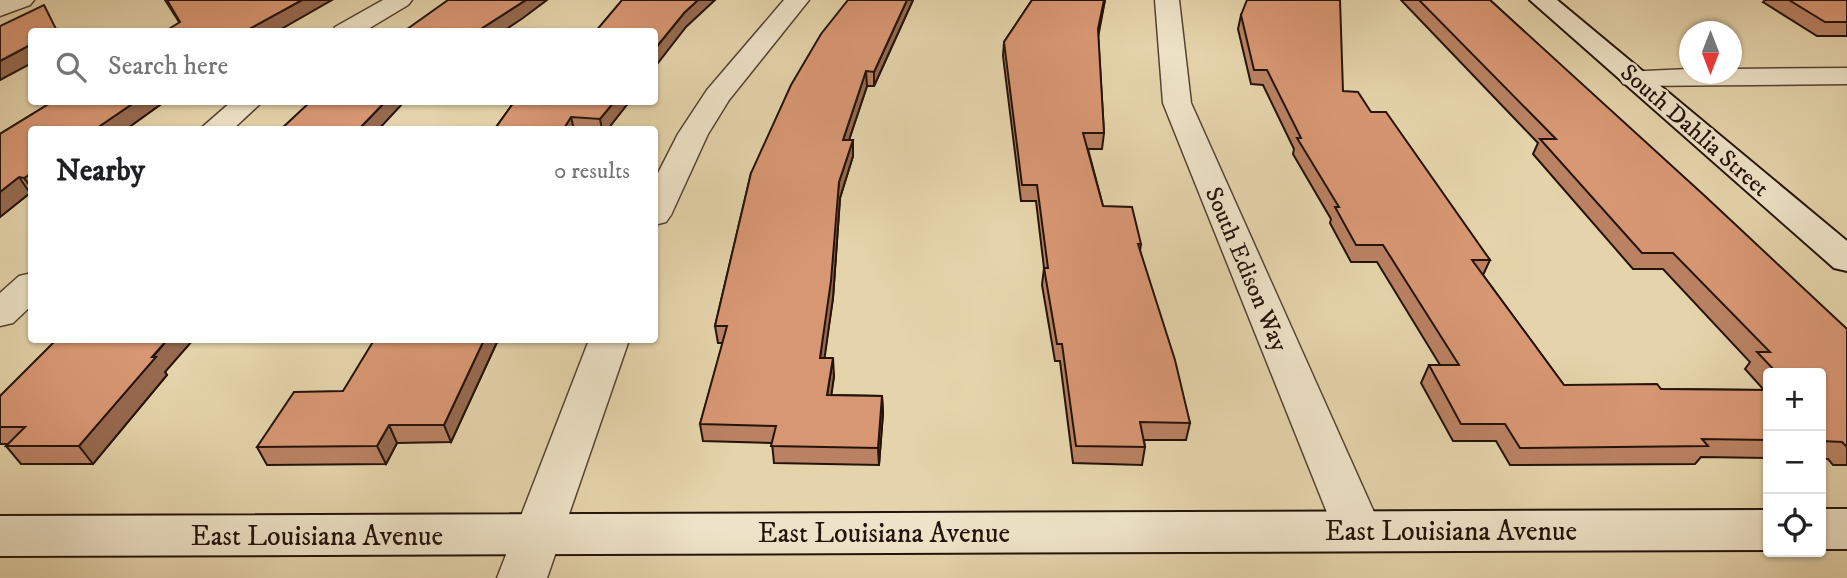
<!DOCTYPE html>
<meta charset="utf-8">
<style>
:root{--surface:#fff;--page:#f2f2f2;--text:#202124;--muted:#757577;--line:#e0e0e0}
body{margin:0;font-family:"IM FELL DW Pica",serif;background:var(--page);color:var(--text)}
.controls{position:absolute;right:21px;bottom:21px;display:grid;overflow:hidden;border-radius:7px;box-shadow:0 2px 5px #0004}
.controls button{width:63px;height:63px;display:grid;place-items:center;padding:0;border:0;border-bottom:2px solid var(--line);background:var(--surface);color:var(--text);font:35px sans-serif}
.compass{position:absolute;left:1679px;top:21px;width:63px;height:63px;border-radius:50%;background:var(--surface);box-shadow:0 2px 5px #0004;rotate:180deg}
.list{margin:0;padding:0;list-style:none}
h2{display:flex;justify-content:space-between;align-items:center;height:91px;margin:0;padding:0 28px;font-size:30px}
h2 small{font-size:23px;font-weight:400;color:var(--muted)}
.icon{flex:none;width:38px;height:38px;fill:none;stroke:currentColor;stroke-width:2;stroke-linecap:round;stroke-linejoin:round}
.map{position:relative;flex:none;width:1847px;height:578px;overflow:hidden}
.search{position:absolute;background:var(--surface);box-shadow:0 2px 5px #0004;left:28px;top:28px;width:630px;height:77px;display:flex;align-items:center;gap:18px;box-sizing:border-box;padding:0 24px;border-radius:7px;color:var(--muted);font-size:26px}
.panel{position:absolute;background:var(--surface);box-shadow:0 2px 5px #0004;left:28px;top:126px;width:630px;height:217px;border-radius:7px}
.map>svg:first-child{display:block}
</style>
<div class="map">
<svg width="1847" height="578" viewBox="0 0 1847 578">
<rect width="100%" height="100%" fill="#e5d4ab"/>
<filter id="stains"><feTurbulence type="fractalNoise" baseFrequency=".00286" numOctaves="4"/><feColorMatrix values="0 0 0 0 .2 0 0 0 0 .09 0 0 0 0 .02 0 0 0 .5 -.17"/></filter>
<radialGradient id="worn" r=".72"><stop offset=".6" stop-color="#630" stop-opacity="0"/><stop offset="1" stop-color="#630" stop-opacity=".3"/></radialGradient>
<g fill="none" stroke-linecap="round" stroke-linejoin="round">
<g stroke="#544333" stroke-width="3">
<path id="street" d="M 0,0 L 34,0 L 30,5 L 0,16 Z
M 383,0 L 412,0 L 408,5 L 363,32 L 332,32 L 335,27 Z
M 784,0 L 809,0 L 729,100 L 708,134 L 671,215 L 666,222 L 654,225 L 654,181 L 678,134 L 707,90 Z
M 1155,0 L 1179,0 L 1191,103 L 1382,530 L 1375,544 L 1358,549 L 1341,544 L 1334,530 L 1163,103 Z
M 1847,68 L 1847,84 L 1633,86 L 1623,84 L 1619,78 L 1623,72 L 1689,69 L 1689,74 L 1731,74 L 1731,69 Z
M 231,102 L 262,102 L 232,130 L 199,130 Z
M 32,273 L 32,305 L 13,323 L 0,326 L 0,293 L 19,276 Z
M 589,340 L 629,340 L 547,578 L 497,578 Z"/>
</g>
<g stroke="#24130b" stroke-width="4">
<path id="secondary" d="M 1530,0 L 1557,0 L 1847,241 L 1847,271 L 1834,268 Z
M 1821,509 L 1847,509 L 1847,549 L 1821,549 Z
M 1768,510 L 1768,550 L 0,556 L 0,516 Z"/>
</g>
<use href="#street" fill="#eee3c8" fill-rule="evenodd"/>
<use href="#secondary" fill="#eee3c8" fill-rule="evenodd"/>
</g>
<path fill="#ba8263" stroke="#24130b" stroke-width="2" d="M 165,0 L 332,0 L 179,22 Z
M 913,0 L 874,86 L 867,86 L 849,140 L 853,156 L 840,198 L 833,298 L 824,358 L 834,376 L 831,395 L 882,396 L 883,413 L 879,465 L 774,463 L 772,443 L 703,441 L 700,424 L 723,343 L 718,343 L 715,326 L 751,173 Z
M 1032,0 L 1105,0 L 1098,33 L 1104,133 L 1102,149 L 1088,149 L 1103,206 L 1141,244 L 1140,251 L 1190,423 L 1186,440 L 1144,440 L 1145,447 L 1142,465 L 1073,463 L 1060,361 L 1055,361 L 1042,285 L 1044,268 L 1036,201 L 1021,201 L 1003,56 L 1004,42 Z
M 1401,0 L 1490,0 L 1847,329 L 1847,465 L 1833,465 L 1828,459 L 1821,459 L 1821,373 L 1768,373 L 1768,458 L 1701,457 L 1695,464 L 1510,465 L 1496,441 L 1453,441 L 1421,383 L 1429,365 L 1440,365 L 1377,262 L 1351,262 L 1330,223 L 1331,219 L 1293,154 L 1294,149 L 1263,85 L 1251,84 L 1238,29 L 1241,15 L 1371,112 L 1490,260 L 1483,275 L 1564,385 L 1661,389 L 1764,390 L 1745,369 L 1750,362 L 1663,269 L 1633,269 L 1533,154 L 1538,143 Z
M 1765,0 L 1847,0 L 1847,36 L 1817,36 L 1763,2 Z
M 52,102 L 164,102 L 125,130 L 32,130 L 32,193 L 30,193 L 0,217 L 0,134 Z
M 514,102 L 629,102 L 607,130 L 494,130 Z
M 498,340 L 451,442 L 397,443 L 386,464 L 267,465 L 257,447 L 343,391 Z
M 165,372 L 167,375 L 93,464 L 21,464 L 6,446 L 8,444 L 0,444 L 0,396 Z"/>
<path fill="#976a50" stroke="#24130b" stroke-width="2" d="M 302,0 L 332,0 L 276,32 L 244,32 Z
M 526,0 L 547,0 L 523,18 L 502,32 L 476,32 Z
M 698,0 L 715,0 L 686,27 L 654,68 L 654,50 L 684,13 Z
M 907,0 L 913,0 L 874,86 L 874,72 Z
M 1104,0 L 1105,0 L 1097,43 L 1098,29 Z
M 32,44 L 32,63 L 0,80 L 0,61 Z
M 866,71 L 867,86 L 844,155 L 843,140 Z
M 135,102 L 164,102 L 125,130 L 94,130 Z
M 385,102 L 404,102 L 378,130 L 358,130 Z
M 614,102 L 629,102 L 607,130 L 602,130 L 600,119 Z
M 571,117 L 574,130 L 563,130 Z
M 853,140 L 853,156 L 840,198 L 833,298 L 822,376 L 820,358 L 839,182 Z
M 32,173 L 32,189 L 24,178 Z
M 19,177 L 30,193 L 0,217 L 0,192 Z
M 167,340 L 193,340 L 165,372 L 167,375 L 93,464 L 79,446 Z
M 484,340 L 498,340 L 451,442 L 444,425 Z
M 833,358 L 834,376 L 829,412 L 827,395 Z
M 882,396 L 883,413 L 879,465 L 878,448 Z
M 389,425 L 397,443 L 386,464 L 377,446 Z"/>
<path fill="#d89773" stroke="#24130b" stroke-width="2" d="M 167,0 L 302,0 L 244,32 L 164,32 L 180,22 Z
M 448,0 L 526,0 L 476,32 L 403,32 Z
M 622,0 L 698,0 L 684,13 L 654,50 L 654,32 L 595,32 Z
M 848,0 L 907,0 L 874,72 L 866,71 L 843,140 L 853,140 L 839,182 L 831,281 L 820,358 L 833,358 L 827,395 L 882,396 L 878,448 L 771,446 L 776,426 L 700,424 L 727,326 L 715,326 L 751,173 L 791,85 L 821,34 Z
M 1032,0 L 1104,0 L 1098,29 L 1104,133 L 1083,133 L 1103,206 L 1132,207 L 1141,244 L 1138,244 L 1175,360 L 1190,423 L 1140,422 L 1145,447 L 1076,446 L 1062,344 L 1057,344 L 1044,268 L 1048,268 L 1037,185 L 1022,185 L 1004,42 Z
M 1247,0 L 1340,0 L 1343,91 L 1358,92 L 1371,112 L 1386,112 L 1490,260 L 1472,260 L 1564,385 L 1657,384 L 1661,389 L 1768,390 L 1768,440 L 1702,439 L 1708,446 L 1520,448 L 1505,424 L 1461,424 L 1429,365 L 1459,365 L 1383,245 L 1356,245 L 1335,207 L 1339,207 L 1297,138 L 1301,138 L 1267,70 L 1254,70 L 1241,15 Z
M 1419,0 L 1490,0 L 1706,197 L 1847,329 L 1847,447 L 1842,442 L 1821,441 L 1821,373 L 1777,373 L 1757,352 L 1770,352 L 1673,253 L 1642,253 L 1540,139 L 1556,139 Z
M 1789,0 L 1847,0 L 1847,22 L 1825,22 Z
M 44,5 L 57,31 L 32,32 L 32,44 L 0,61 L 0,26 Z
M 52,102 L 135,102 L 94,130 L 32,130 L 32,173 L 24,178 L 19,177 L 0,192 L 0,134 Z
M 310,102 L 385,102 L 358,130 L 280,130 Z
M 514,102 L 614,102 L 600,119 L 571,117 L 563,130 L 494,130 Z
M 56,340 L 167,340 L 152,357 L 156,357 L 79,446 L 6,446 L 25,427 L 0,427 L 0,396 Z
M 374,340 L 484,340 L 444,425 L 389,425 L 377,446 L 257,447 L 294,392 L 343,391 Z"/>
<g text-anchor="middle" stroke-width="5" stroke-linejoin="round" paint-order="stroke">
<g font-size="24" fill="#24130b" stroke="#eee3c8">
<text transform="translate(1695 130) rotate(41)" y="8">South Dahlia Street</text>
<text transform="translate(1247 269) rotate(67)" y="8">South Edison Way</text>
</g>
<g font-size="28" fill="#24130b" stroke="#eee3c8">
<text x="1451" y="540">East Louisiana Avenue</text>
<text x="884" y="542">East Louisiana Avenue</text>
<text x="317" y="545">East Louisiana Avenue</text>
</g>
</g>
<rect width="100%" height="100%" filter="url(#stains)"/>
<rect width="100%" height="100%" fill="url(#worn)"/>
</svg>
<div class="controls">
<button>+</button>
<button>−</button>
<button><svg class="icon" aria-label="locate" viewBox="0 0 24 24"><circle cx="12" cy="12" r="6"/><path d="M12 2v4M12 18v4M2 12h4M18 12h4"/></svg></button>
</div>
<svg class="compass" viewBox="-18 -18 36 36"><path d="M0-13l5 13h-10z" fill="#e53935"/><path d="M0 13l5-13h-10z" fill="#757577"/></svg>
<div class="search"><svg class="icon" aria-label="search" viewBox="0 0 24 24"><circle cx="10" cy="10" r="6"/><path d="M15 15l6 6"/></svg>Search here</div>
<section class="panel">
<h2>Nearby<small>0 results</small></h2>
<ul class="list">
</ul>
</section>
</div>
